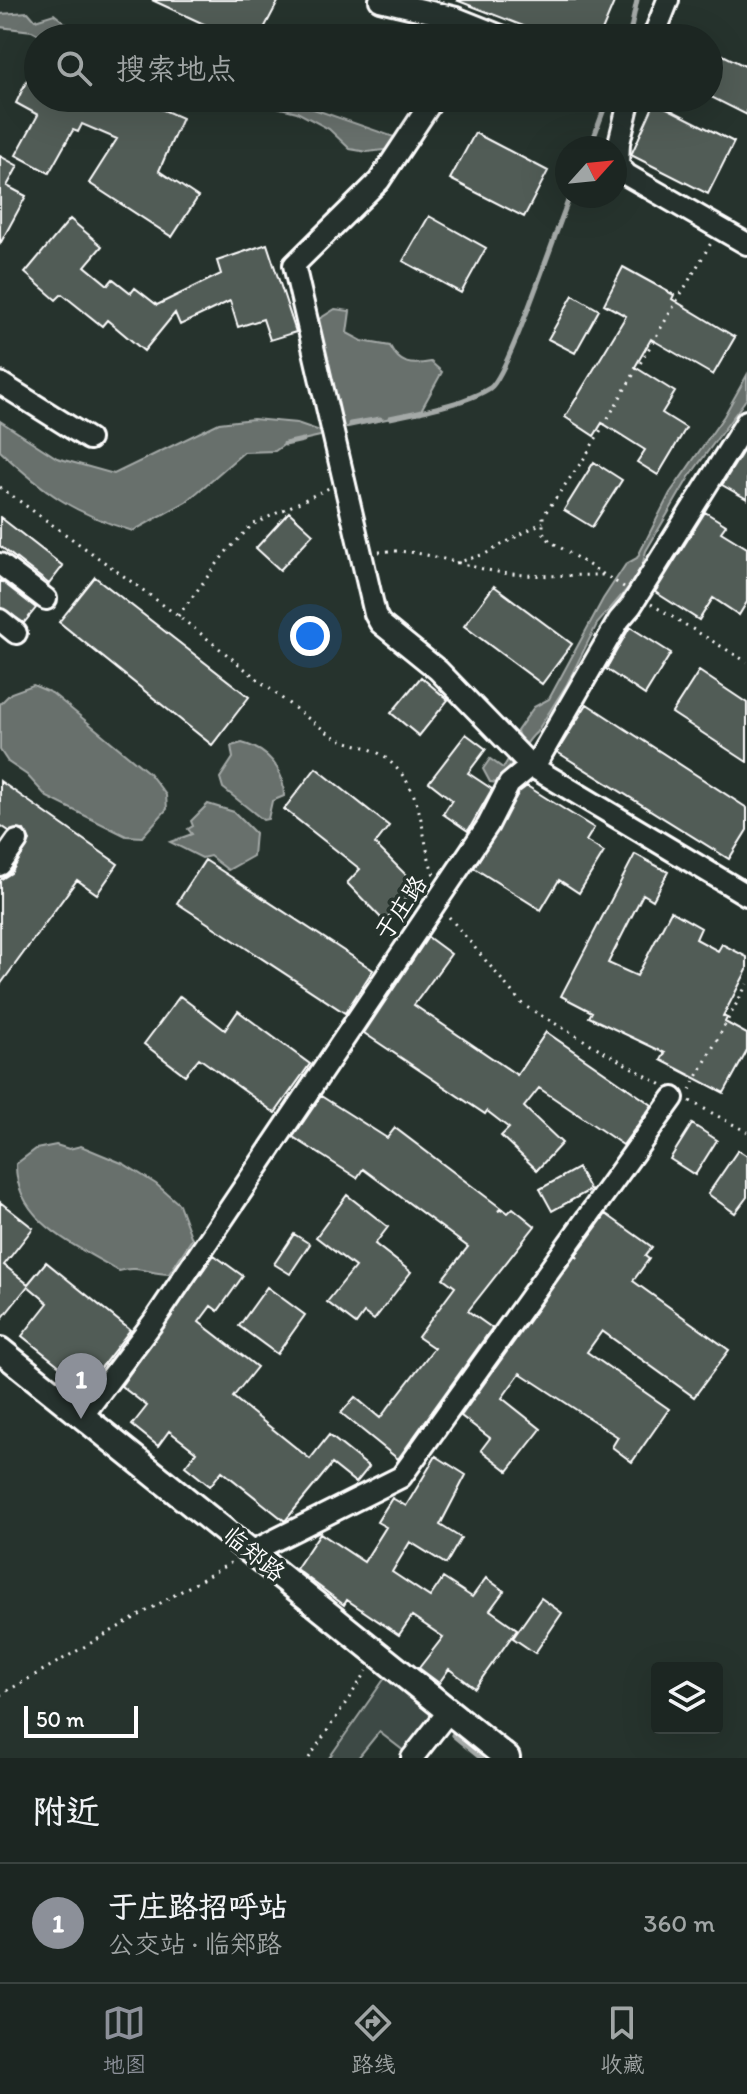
<!DOCTYPE html>
<html lang="zh">
<meta charset="utf-8">
<style>
:root{--surface:#1c2622;--page:#29322f;--text:#f1f3f6;--muted:#a0a5a5;--line:#3a4340;--accent:#8c9099}
body{margin:0;font-family:Itim,"LXGW WenKai TC",sans-serif;background:var(--page);color:var(--text)}
.controls{position:absolute;right:24px;bottom:24px;display:grid;overflow:hidden;border-radius:8px;box-shadow:0 8px 32px #0002}
.controls button{width:72px;height:72px;display:grid;place-items:center;padding:0;border:0;border-bottom:2px solid var(--line);background:var(--surface);color:var(--text);font:40px sans-serif}
.compass{position:absolute;left:555px;top:136px;width:72px;height:72px;border-radius:50%;background:var(--surface);box-shadow:0 8px 32px #0002;rotate:63deg}
.scale{position:absolute;left:24px;bottom:20px;width:114px;box-sizing:border-box;padding-left:8px;border:4px solid #fff;border-top:0;font-size:22px;line-height:28px;white-space:nowrap;color:#fff;-webkit-text-stroke:6px #26332d;paint-order:stroke}
.you{position:absolute;left:310px;top:636px;width:28px;height:28px;margin:-20px;border:6px solid #fff;border-radius:50%;background:#1a73e8;box-shadow:0 0 0 12px #1a73e833}
.badge{display:grid;place-items:center;width:52px;height:52px;border-radius:50%;background:var(--accent);color:#fff;font-size:26px;font-weight:700}
.pin{position:absolute;translate:-50% -66px;filter:drop-shadow(0 2px 4px #0008)}
.pin::after{content:'';position:absolute;top:42px;width:28px;height:24px;background:inherit;clip-path:polygon(0 0,100% 0,50% 100%)}
.list{margin:0;padding:0;list-style:none}
h2{display:flex;justify-content:space-between;align-items:center;height:104px;margin:0;padding:0 32px;font-size:34px}
h2 small{font-size:26px;font-weight:400;color:var(--muted)}
.list li{display:grid;grid-template-columns:52px 1fr auto;gap:24px;align-items:center;box-sizing:border-box;height:120px;padding:0 32px;border-top:2px solid var(--line)}
.list b{display:block;font-size:30px;white-space:nowrap}
.list p{margin:0;font-size:26px;white-space:nowrap;color:var(--muted)}
.list em{font-size:26px;font-style:normal;color:var(--muted)}
.icon{flex:none;width:44px;height:44px;fill:none;stroke:currentColor;stroke-width:2;stroke-linecap:round;stroke-linejoin:round}
.map{position:relative;flex:none;width:747px;height:1758px;overflow:hidden}
.search{position:absolute;background:var(--surface);box-shadow:0 8px 32px #0002;left:24px;right:24px;top:24px;height:88px;display:flex;align-items:center;gap:20px;box-sizing:border-box;padding:0 28px;border-radius:44px;color:var(--muted);font-size:30px}
.sheet{height:224px;background:var(--surface)}
nav{display:flex;justify-content:space-around;align-items:center;box-sizing:border-box;height:112px;border-top:2px solid var(--line);background:var(--surface);font-size:22px;color:var(--muted)}
nav a{display:grid;justify-items:center;gap:4px}
nav .on{color:var(--accent)}
.map>svg:first-child{display:block}
</style>
<div class="map">
<svg width="747" height="1758" viewBox="0 0 747 1758">
<rect width="100%" height="100%" fill="#26332d"/>
<filter id="ink" filterUnits="userSpaceOnUse"><feTurbulence type="fractalNoise" baseFrequency=".0125" numOctaves="2"/><feDisplacementMap in="SourceGraphic" scale="16" xChannelSelector="R" yChannelSelector="G"/><feConvolveMatrix kernelMatrix="1 2 1 2 8 2 1 2 1" color-interpolation-filters="sRGB"/></filter>
<g filter="url(#ink)">
<path fill="#3e4944" stroke="#9ea4a2" stroke-width="2" d="M 385,1678 L 432,1715 L 404,1751 L 379,1732 L 358,1758 L 329,1758 Z"/>
<path fill="#67706c" stroke="#a4a9a7" stroke-width="2" d="M 28,12 L 35,20 L 54,14 L 84,38 L 45,38 L 32,31 L 0,27 L 0,14 Z
M 239,98 L 282,98 L 397,138 L 392,149 L 367,152 L 350,149 L 329,129 L 297,112 Z
M 335,309 L 350,311 L 347,333 L 362,341 L 390,346 C 400,365 411,366 431,362 L 442,372 L 420,412 L 338,429 L 316,321 Z
M 747,375 L 747,398 L 689,477 L 646,551 L 640,574 L 597,624 L 567,684 L 536,733 C 530,736 506,774 499,783 L 490,782 L 483,769 L 490,759 L 503,768 L 520,740 L 517,731 L 534,707 L 549,699 L 603,599 L 626,564 L 637,558 L 670,493 L 724,416 Z
M 253,419 L 297,423 L 329,434 L 285,444 L 275,451 L 244,452 L 186,502 L 133,531 C 74,514 44,492 0,451 L 0,421 L 57,458 L 114,474 L 219,423 Z
M 33,685 L 52,693 L 149,773 L 166,795 L 167,809 L 142,837 L 126,836 L 47,797 L 27,775 L 8,762 L 0,750 L 0,704 L 11,693 Z
M 242,743 C 268,750 284,768 284,796 L 272,801 L 268,819 L 263,820 L 223,788 L 220,778 L 233,758 L 231,746 Z
M 208,804 L 234,812 L 255,833 L 253,856 L 228,870 L 210,856 L 202,858 L 170,842 L 192,834 L 188,829 L 193,826 L 191,821 Z
M 56,1145 L 69,1149 L 81,1146 L 124,1164 L 156,1184 L 179,1204 L 192,1239 L 169,1274 C 150,1274 138,1265 119,1271 C 76,1245 15,1222 16,1164 L 36,1149 Z"/>
<g fill="none" stroke-linecap="round" stroke-linejoin="round">
<path stroke="#a4a9a7" stroke-width="5" d="M 629,38 L 637,0
M 590,148 L 608,98
M 420,412 C 443,406 469,401 490,388 C 508,376 557,227 570,196
M 390,418 L 423,411
M 350,424 L 380,419
M 285,444 L 303,440
M 453,1735 L 481,1758"/>
</g>
<path fill="#515c57" stroke="#fff" stroke-width="2" d="M 152,0 L 279,0 L 259,38 L 234,38 Z
M 456,0 L 615,0 L 599,38 L 531,38 L 534,30 Z
M 709,48 L 747,67 L 747,115 L 709,96 Z
M 38,57 L 38,98 L 136,98 L 182,118 L 159,171 L 198,197 L 172,237 L 89,183 L 117,139 L 82,124 L 78,132 L 73,130 L 49,173 L 16,155 L 38,115 L 16,103 Z
M 655,102 L 734,142 L 708,194 L 631,155 Z
M 475,133 L 548,171 L 524,217 L 450,179 Z
M 0,156 L 18,166 L 7,186 L 26,196 L 0,244 Z
M 429,216 L 486,248 L 461,293 L 403,261 Z
M 70,219 L 102,246 L 85,266 L 108,285 L 113,279 L 131,293 L 135,288 L 157,305 L 221,274 L 217,261 L 267,244 L 296,332 L 270,340 L 263,319 L 238,327 L 230,301 L 180,325 L 175,313 L 144,351 L 107,320 L 102,326 L 62,294 L 56,300 L 25,273 Z
M 623,267 L 674,295 L 672,299 L 735,337 L 713,375 L 651,339 L 635,367 L 675,392 L 662,413 L 686,428 L 658,475 L 637,462 L 645,450 L 602,423 L 594,436 L 565,417 L 626,316 L 604,304 Z
M 573,295 L 599,310 L 575,353 L 548,339 Z
M 747,445 L 747,499 L 722,485 Z
M 594,462 L 622,480 L 592,527 L 564,510 Z
M 289,512 L 313,534 L 280,570 L 256,548 Z
M 705,512 L 726,525 L 721,532 L 747,548 L 747,602 L 739,615 L 713,598 L 699,620 L 655,592 Z
M 0,517 L 63,566 L 49,584 L 0,546 Z
M 95,577 L 249,697 L 212,745 L 59,622 Z
M 0,580 L 36,608 L 24,623 L 0,607 Z
M 494,586 L 572,644 L 542,684 L 464,626 Z
M 630,627 L 671,653 L 645,695 L 606,669 Z
M 699,671 L 747,703 L 747,762 L 672,713 Z
M 421,677 L 448,700 L 419,736 L 391,713 Z
M 587,704 L 747,808 L 747,830 L 729,859 L 557,752 Z
M 466,734 L 486,749 L 468,773 L 492,789 L 468,831 L 443,814 L 452,800 L 429,782 Z
M 316,768 L 389,826 L 375,844 L 418,887 L 384,921 L 347,883 L 360,869 L 284,809 Z
M 0,781 L 118,864 L 97,894 L 77,880 L 0,985 L 0,880 L 11,873 L 30,841 L 24,830 L 9,831 L 0,825 Z
M 527,786 L 594,828 L 586,841 L 604,852 L 579,893 L 559,880 L 541,910 L 474,868 L 519,792 Z
M 635,854 L 668,872 L 653,900 L 643,894 L 608,963 L 637,976 L 671,911 L 701,928 L 696,939 L 718,951 L 722,944 L 747,957 L 747,970 L 723,1016 L 727,1018 L 725,1022 L 747,1034 L 747,1051 L 724,1093 L 661,1060 L 665,1053 L 589,1017 L 592,1012 L 561,996 Z
M 205,860 L 373,970 L 345,1013 L 177,903 Z
M 428,937 L 451,954 L 414,1005 L 517,1075 L 546,1032 L 652,1105 L 623,1145 L 539,1088 L 524,1107 L 562,1143 L 537,1170 L 501,1136 L 509,1128 L 487,1111 L 485,1114 L 364,1033 Z
M 180,996 L 225,1030 L 238,1011 L 310,1064 L 275,1113 L 199,1058 L 185,1075 L 144,1044 Z
M 321,1096 L 387,1138 L 395,1128 L 501,1208 L 498,1211 L 503,1209 L 508,1213 L 513,1208 L 535,1226 L 468,1311 L 492,1328 L 398,1459 L 341,1413 L 355,1397 L 380,1418 L 434,1348 L 418,1337 L 455,1287 L 443,1278 L 468,1247 L 363,1169 L 357,1178 L 293,1137 Z
M 692,1124 L 717,1140 L 695,1175 L 670,1159 Z
M 738,1150 L 747,1156 L 747,1197 L 735,1213 L 708,1194 Z
M 578,1168 L 590,1190 L 552,1211 L 540,1189 Z
M 347,1195 L 388,1227 L 375,1244 L 411,1272 L 374,1320 L 364,1313 L 356,1324 L 327,1302 L 355,1267 L 316,1237 Z
M 0,1202 L 33,1228 L 4,1265 L 28,1284 L 46,1262 L 130,1330 L 86,1387 L 22,1336 L 48,1303 L 28,1286 L 0,1321 Z
M 606,1214 L 652,1247 L 645,1256 L 649,1259 L 633,1281 L 729,1350 L 694,1397 L 602,1331 L 587,1352 L 669,1409 L 632,1462 L 612,1447 L 618,1437 L 520,1373 L 502,1398 L 541,1429 L 508,1471 L 481,1450 L 490,1438 L 461,1416 L 575,1256 L 578,1258 L 576,1255 Z
M 294,1234 L 310,1244 L 290,1274 L 274,1264 Z
M 214,1255 L 243,1276 L 218,1311 L 211,1306 L 199,1322 L 257,1367 L 233,1397 L 310,1459 L 329,1435 L 369,1467 L 356,1483 L 332,1464 L 285,1521 L 222,1471 L 210,1486 L 185,1466 L 196,1452 L 169,1431 L 158,1446 L 132,1425 L 147,1406 L 121,1386 Z
M 267,1287 L 305,1315 L 277,1354 L 239,1326 Z
M 436,1456 L 466,1475 L 440,1525 L 461,1538 L 446,1564 L 410,1542 L 392,1572 L 430,1597 L 443,1578 L 472,1597 L 486,1578 L 504,1591 L 490,1610 L 517,1629 L 475,1688 L 449,1669 L 439,1683 L 419,1668 L 443,1637 L 412,1616 L 399,1635 L 347,1600 L 344,1605 L 296,1569 L 320,1533 L 364,1562 L 386,1527 L 377,1522 L 392,1498 L 406,1506 Z
M 541,1598 L 562,1613 L 535,1653 L 513,1638 Z"/>
<g fill="none" stroke-linecap="round" stroke-linejoin="round">
<g stroke="#fff" stroke-width="26">
<path id="minor" d="M 380,0 L 456,18 L 506,38
M 653,38 L 668,0
M 434,98 L 379,181 L 294,265 L 375,614 L 380,623 L 438,670 L 531,766 L 747,895
M 630,98 L 619,143 L 618,165 L 627,175 L 747,244
M 0,383 L 89,439
M 0,564 L 46,599
M 0,620 L 16,633
M 0,865 L 17,841
M 83,1415 L 154,1321 L 488,825 L 509,784 L 538,760 L 619,620 L 631,606 L 747,421
M 251,1552 L 401,1477 L 673,1098
M 412,1758 L 449,1711"/>
</g>
<g stroke="#fff" stroke-width="30">
<path id="major" d="M 0,1350 L 507,1758"/>
</g>
<path stroke="#fff" stroke-width="3" stroke-dasharray="2 6" stroke-linecap="butt" d="M 0,487 C 59,530 119,572 178,616 C 228,654 276,696 327,732 C 355,751 372,739 400,772 C 425,802 421,840 434,875
M 379,552 C 420,546 469,570 512,574 C 542,577 574,575 604,575
M 456,563 L 485,554 L 543,522
M 624,587 L 550,541 L 543,532 L 543,516 L 585,457 L 711,243
M 651,604 L 747,662
M 178,616 L 226,552 L 252,525 L 329,488
M 449,917 L 523,1005 L 662,1085
M 690,1090 L 747,984
M 690,1101 L 747,1132
M 0,1695 L 234,1561
M 309,1758 L 367,1671"/>
<use href="#minor" stroke="#26332d" stroke-width="20"/>
<use href="#major" stroke="#26332d" stroke-width="24"/>
</g>
</g>
<g text-anchor="middle" stroke-width="7" stroke-linejoin="round" paint-order="stroke">
<g font-size="24" fill="#fff" stroke="#26332d">
<text transform="translate(401 908) rotate(-56)" y="8">于庄路</text>
<text transform="translate(254 1554) rotate(39)" y="8">临郑路</text>
</g>
</g>
</svg>
<div class="controls">
<button><svg class="icon" aria-label="layers" viewBox="0 0 24 24"><path d="M12 4l9 5-9 5-9-5zM3 14l9 5 9-5"/></svg></button>
</div>
<svg class="compass" viewBox="-18 -18 36 36"><path d="M0-13l5 13h-10z" fill="#e53935"/><path d="M0 13l5-13h-10z" fill="#a0a5a5"/></svg>
<div class="scale">50 m</div>
<div class="you"></div>
<div class="pin badge" style="left:81px;top:1419px">1</div>
<div class="search"><svg class="icon" aria-label="search" viewBox="0 0 24 24"><circle cx="10" cy="10" r="6"/><path d="M15 15l6 6"/></svg>搜索地点</div>
</div>
<section class="sheet">
<h2>附近<small></small></h2>
<ul class="list">
<li><span class="badge">1</span><div><b>于庄路招呼站</b><p>公交站 · 临郑路</p></div><em>360 m</em></li>
</ul>
</section>
<nav>
<a class="on"><svg class="icon" aria-label="map" viewBox="0 0 24 24"><path d="M3 6l6-2 6 2 6-2v14l-6 2-6-2-6 2zM9 4v14M15 6v14"/></svg>地图</a>
<a><svg class="icon" aria-label="directions" viewBox="0 0 24 24"><path d="M12 3l9 9-9 9-9-9zM9 14v-3h6M13 9l2 2-2 2"/></svg>路线</a>
<a><svg class="icon" aria-label="saved" viewBox="0 0 24 24"><path d="M7 4h10v16l-5-4-5 4z"/></svg>收藏</a>
</nav>
